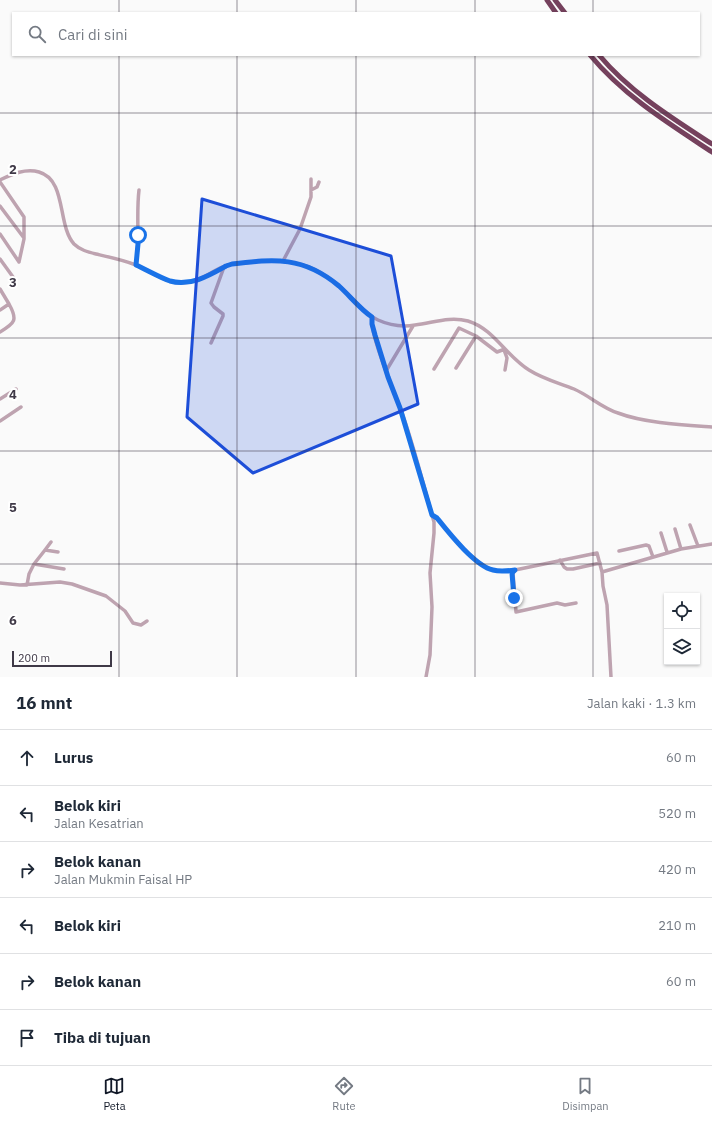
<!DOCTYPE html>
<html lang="id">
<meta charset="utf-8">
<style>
:root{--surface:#fff;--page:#f6f6f7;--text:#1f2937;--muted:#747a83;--line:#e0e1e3;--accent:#111827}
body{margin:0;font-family:"IBM Plex Sans",sans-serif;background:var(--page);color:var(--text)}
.controls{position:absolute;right:12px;bottom:12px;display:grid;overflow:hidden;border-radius:0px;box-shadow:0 1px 3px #0004}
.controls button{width:36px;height:36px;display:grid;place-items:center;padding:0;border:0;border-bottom:1px solid var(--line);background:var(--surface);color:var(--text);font:20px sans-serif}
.scale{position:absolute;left:12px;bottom:10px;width:100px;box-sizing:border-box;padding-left:4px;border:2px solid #3f3947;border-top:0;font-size:11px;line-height:14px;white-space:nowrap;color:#3f3947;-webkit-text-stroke:3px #fff;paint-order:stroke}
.stop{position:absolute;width:12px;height:12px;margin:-9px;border:3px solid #1a73e8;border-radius:50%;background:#fff}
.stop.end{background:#1a73e8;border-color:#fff;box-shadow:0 1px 4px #0008}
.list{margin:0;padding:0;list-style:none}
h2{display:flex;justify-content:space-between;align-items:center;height:52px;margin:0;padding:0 16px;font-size:17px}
h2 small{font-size:13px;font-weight:400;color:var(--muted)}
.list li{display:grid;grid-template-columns:26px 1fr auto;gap:12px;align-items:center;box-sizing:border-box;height:56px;padding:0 16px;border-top:1px solid var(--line)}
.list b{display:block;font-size:15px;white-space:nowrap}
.list p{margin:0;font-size:13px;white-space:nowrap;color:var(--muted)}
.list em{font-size:13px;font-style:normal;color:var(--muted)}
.icon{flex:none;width:22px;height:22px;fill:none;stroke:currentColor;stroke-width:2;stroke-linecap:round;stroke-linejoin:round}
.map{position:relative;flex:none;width:712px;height:677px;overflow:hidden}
.search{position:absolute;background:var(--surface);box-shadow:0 1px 3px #0004;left:12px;right:12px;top:12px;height:44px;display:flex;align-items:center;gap:10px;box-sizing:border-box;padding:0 14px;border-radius:0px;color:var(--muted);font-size:15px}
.sheet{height:388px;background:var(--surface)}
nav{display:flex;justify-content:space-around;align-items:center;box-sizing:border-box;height:56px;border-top:1px solid var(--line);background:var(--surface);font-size:11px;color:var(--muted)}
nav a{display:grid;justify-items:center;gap:2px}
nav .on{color:var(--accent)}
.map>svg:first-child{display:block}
</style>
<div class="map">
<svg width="712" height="677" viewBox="0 0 712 677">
<rect width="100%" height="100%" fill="#fafafa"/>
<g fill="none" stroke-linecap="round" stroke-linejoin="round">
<path stroke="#bea3b0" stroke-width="3.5" d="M 0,180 C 12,174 26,168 39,172 C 67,180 57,225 74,244 C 80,250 88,252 96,254 C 109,257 123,260 136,265 C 151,271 165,283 182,283 C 199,283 212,270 228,265 C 233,264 239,263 244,263 C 265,260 285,259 306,266 C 321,271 335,282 347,293 C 357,303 365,314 378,320 C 389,325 403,327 415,325 C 433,323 449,316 468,321 C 494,329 506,356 529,370 C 543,379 559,383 574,389 C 590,396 602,408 618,413 C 644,423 684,425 712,427
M 0,182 L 24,217 L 24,239 L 19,262
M 311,190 L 317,187 L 319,182
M 0,206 L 24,238
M 0,234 L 19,262
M 0,259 L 13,277
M 283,261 L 300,229 L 311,197 L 311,179
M 136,265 C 140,240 136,215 139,190
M 0,289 L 9,304 L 0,310
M 372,317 C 369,332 393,390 400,407 C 414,445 423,484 434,522 L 434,533 L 430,573 L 432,607 L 430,655 L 426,677
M 0,332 C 15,323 18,320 9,304
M 211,343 L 223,316 L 223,314 L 214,307 L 211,303 L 224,267
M 504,350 L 507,358 L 505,370
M 456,368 L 476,336
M 434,369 L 459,328 L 476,336 L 497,352 L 505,349
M 386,371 L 413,326
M 0,399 L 16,389
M 0,421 L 21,407
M 432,515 L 437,518 C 449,533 475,565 493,570 C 500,572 508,571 515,570 L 597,553 L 602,572 L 603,586 L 607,605 L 611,677
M 690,525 L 698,546
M 675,529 L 681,549
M 661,533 L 667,552
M 45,550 L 51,542
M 619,551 L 646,545 L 649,546 L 653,557
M 560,560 L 564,567 L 567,569 L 573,569 L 600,563
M 34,564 L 45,550 L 58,552
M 515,570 L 513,573 L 516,612 L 557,603 L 565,605 L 576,603
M 602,572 L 681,549 L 712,544
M 0,583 L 20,585 L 60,582 L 72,584 L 106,596 L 125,611 L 133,623 L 141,625 L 147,621
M 27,585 L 29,574 L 34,564 L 64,569"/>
<path stroke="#75415d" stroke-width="5" d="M 547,0 L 556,13
M 555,0 L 565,13
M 590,55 C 624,96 668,123 712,152
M 599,55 C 630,92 672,118 712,144"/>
</g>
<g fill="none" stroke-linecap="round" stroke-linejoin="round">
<path stroke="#1a73e8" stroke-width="5" d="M 138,235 L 138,244 L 136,265 C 147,270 159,277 170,281 C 190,287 210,275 226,266 L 232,264 C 275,259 303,256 339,286 C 350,296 360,309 372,317 L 372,324 L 375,335 L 388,377 L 400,408 L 432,515 L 437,518 C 449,533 475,566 493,570 C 500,572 508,571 515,570 L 512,573 L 514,598"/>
</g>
<path fill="#1d4ed8" fill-opacity="0.2" stroke="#1d4ed8" stroke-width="3" stroke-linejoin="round" d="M 202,199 L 391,256 L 418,404 L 253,473 L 187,417 Z"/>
<path fill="none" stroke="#3f3947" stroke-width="1" stroke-opacity="0.55" d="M 119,0 L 119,13M 237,0 L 237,13M 356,0 L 356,13M 475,0 L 475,13M 593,0 L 593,13M 119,55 L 119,677M 237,55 L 237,677M 356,55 L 356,677M 475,55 L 475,677M 593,55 L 593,677M 0,113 L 712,113M 0,226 L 712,226M 0,338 L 712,338M 0,451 L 712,451M 0,564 L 712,564"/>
<g font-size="13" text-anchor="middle" font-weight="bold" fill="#3f3947" stroke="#fff" stroke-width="4" stroke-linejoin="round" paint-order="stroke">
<text x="13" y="174">2</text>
<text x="13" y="287">3</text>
<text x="13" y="399">4</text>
<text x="13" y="512">5</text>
<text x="13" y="625">6</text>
</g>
</svg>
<div class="controls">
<button><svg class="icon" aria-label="locate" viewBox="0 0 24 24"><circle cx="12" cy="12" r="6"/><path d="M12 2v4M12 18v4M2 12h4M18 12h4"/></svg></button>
<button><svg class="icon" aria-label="layers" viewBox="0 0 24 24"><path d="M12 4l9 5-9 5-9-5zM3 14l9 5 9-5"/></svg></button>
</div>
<div class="scale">200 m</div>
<div class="stop" style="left:138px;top:235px"></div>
<div class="stop end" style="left:514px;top:598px"></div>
<div class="search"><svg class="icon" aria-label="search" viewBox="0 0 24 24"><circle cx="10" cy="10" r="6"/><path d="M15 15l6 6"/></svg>Cari di sini</div>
</div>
<section class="sheet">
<h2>16 mnt<small>Jalan kaki · 1.3 km</small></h2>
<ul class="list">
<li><svg class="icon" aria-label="ahead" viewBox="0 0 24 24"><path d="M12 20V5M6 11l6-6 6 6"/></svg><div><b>Lurus</b></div><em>60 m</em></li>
<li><svg class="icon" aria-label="left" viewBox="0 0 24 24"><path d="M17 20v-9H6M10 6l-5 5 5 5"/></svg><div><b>Belok kiri</b><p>Jalan Kesatrian</p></div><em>520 m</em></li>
<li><svg class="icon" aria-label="right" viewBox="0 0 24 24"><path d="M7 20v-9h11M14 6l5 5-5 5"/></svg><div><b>Belok kanan</b><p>Jalan Mukmin Faisal HP</p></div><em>420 m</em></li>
<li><svg class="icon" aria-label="left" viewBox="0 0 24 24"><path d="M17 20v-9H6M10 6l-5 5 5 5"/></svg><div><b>Belok kiri</b></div><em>210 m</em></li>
<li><svg class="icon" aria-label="right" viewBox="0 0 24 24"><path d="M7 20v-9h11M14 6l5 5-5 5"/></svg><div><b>Belok kanan</b></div><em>60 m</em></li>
<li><svg class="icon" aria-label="arrive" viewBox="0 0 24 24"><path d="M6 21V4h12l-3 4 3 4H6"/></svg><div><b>Tiba di tujuan</b></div></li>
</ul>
</section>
<nav>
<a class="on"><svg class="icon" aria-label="map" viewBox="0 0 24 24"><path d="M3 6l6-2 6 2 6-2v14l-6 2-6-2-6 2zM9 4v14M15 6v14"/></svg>Peta</a>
<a><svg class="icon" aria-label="directions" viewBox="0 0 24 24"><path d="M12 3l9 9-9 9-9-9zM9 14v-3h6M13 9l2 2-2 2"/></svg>Rute</a>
<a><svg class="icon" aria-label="saved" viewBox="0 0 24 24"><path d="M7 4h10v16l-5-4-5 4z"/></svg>Disimpan</a>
</nav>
